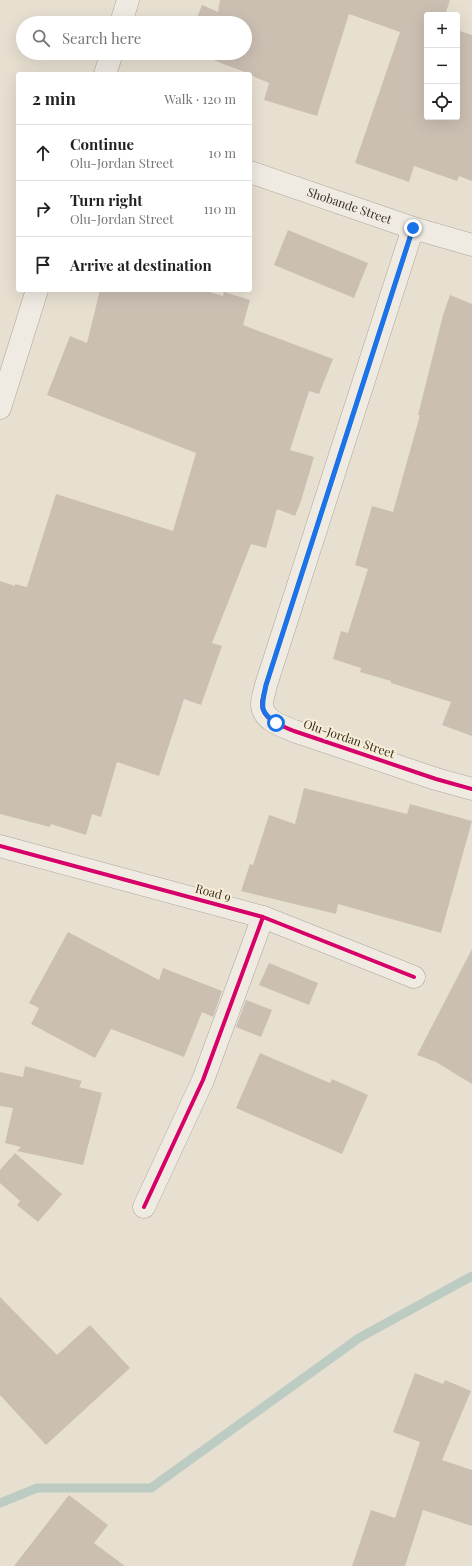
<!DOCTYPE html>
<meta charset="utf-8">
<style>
:root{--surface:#fff;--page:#f6f6f6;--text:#222;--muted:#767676;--line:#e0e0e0}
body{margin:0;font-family:"Playfair Display",serif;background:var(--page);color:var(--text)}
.controls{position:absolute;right:12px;top:12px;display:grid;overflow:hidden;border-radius:4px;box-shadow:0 4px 16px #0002}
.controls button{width:36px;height:36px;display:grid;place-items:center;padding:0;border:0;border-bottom:1px solid var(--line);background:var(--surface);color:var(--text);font:20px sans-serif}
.stop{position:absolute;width:12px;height:12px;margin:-9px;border:3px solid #1a73e8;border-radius:50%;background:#fff}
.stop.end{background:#1a73e8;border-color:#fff;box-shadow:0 1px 4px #0008}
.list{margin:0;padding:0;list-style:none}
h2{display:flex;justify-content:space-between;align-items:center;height:52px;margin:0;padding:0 16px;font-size:17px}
h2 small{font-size:13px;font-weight:400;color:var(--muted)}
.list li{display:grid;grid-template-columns:26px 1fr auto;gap:12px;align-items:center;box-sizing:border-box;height:56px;padding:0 16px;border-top:1px solid var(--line)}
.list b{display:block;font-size:15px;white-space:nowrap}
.list p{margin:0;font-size:13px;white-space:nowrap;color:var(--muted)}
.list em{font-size:13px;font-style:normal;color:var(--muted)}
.icon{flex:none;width:22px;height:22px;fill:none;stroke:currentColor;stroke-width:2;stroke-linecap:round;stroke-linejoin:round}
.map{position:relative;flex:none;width:472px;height:1566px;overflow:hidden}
.search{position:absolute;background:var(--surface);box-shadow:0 4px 16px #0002;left:16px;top:16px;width:236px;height:44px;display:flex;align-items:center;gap:10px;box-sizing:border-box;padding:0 14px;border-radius:22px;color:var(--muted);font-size:15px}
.panel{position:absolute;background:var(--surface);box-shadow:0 4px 16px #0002;left:16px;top:72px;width:236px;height:220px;border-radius:4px}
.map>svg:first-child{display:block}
</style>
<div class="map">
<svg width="472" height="1566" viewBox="0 0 472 1566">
<rect width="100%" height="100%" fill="#e7e0d1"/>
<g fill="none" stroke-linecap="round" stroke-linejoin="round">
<path stroke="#bcccc2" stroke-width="9" d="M 0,1503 L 37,1488 L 151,1488 L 359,1338 L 472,1276"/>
</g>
<path fill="#cbbfb2" d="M 220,0 L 450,0 L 445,15 L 427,15 L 427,117 L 457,117 L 457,30 L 472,35 L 472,181 L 459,176 L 457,181 L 414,166 L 409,182 L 355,163 L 400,32 L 349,14 L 317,116 L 264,100 L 269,83 L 250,75 L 250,74 L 195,53 L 245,53 L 245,23 L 195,23 L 202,5 L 218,12 Z
M 288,230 L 368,263 L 354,298 L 274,265 Z
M 100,290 L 203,290 L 223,296 L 224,292 L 250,300 L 243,325 L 333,359 L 319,394 L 309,391 L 290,450 L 314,457 L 301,501 L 295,516 L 277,509 L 266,548 L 251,544 L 212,643 L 222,646 L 201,705 L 184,699 L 159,776 L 117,762 L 101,817 L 92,814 L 86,835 L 51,824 L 50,827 L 0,814 L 0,581 L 15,586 L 15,584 L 27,587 L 56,494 L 173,531 L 196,453 L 47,395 L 70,336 L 87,343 Z
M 450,295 L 472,304 L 472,736 L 442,725 L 451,702 L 391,683 L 391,681 L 360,672 L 361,668 L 333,659 L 341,631 L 348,633 L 368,569 L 355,565 L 372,506 L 393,512 L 420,415 L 418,415 L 443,315 Z
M 304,788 L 407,814 L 410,804 L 472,821 L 441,933 L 338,904 L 336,914 L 241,891 L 250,864 L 253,865 L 269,815 L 295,824 Z
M 68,932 L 159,980 L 163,968 L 222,991 L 213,1017 L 202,1012 L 184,1057 L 111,1029 L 95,1058 L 31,1024 L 39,1008 L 29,1003 Z
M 472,949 L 472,1084 L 436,1062 L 417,1055 Z
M 269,963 L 318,983 L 309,1005 L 259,985 Z
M 246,1000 L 272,1010 L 261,1037 L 236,1027 Z
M 260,1053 L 330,1083 L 332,1079 L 368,1095 L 342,1154 L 236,1108 Z
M 25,1066 L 82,1081 L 79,1087 L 102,1093 L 83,1165 L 17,1151 L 21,1147 L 5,1143 L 13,1108 L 0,1106 L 0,1072 L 23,1077 Z
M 15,1153 L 62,1194 L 38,1222 L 17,1205 L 20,1201 L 0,1183 L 0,1170 Z
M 0,1297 L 57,1355 L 90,1325 L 130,1368 L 46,1445 L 0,1395 Z
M 415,1373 L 443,1384 L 445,1380 L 471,1391 L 442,1460 L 472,1470 L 472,1526 L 423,1510 L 405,1566 L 352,1566 L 371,1510 L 395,1518 L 420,1442 L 393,1432 Z
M 69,1495 L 108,1525 L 94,1543 L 125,1566 L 14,1566 Z"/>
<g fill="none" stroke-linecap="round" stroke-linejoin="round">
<g stroke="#ada599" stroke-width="23">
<g id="street">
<path d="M 121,23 L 128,0"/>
<path d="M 105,74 L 112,53"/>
<path id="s1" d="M 250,172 L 413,228 L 472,245"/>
<path d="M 413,228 L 266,685 C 265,691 262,698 262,704 C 262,720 282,726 294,731 L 436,779 L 472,789"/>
<path d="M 0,408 L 37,290"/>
<path d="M 0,846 L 263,917 L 414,977"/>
<path d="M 144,1207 L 203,1080 L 263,917"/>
</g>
</g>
<use href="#street" stroke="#efebe3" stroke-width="22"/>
<g stroke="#f7eed8" stroke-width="6">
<path id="cycleway" d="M 413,228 L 266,685 C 265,691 262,698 262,704 C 262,720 282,726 294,731 L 436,779 L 472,789
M 0,846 L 263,917 L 414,977
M 144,1207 L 203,1080 L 263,917"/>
</g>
<use href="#cycleway" stroke="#d6006c" stroke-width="4"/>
</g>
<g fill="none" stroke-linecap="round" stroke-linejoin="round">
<path stroke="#1a73e8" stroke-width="5" d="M 276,723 C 258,711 262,705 266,685 L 413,228"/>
</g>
<g text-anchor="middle" stroke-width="4" stroke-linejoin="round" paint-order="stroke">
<g font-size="12" fill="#3d2e20" stroke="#f7eed8">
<text dy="4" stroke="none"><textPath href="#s1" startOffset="105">Shobande Street</textPath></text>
<text transform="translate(349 739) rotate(19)" y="4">Olu-Jordan Street</text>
<text transform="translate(213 893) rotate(15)" y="4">Road 9</text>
</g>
</g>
</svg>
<div class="controls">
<button>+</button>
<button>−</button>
<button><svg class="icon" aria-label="locate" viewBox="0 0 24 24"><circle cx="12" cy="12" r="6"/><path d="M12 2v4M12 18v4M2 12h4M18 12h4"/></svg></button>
</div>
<div class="stop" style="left:276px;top:723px"></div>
<div class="stop end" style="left:413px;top:228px"></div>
<div class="search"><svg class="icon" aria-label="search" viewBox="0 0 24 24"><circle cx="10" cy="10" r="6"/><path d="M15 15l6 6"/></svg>Search here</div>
<section class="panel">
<h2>2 min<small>Walk · 120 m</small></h2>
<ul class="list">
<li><svg class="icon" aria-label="ahead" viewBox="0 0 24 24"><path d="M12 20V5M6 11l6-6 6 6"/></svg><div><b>Continue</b><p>Olu-Jordan Street</p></div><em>10 m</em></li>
<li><svg class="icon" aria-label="right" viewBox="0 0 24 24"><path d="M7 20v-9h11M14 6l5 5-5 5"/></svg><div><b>Turn right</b><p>Olu-Jordan Street</p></div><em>110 m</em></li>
<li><svg class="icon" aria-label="arrive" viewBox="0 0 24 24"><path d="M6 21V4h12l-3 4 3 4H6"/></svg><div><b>Arrive at destination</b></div></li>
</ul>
</section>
</div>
